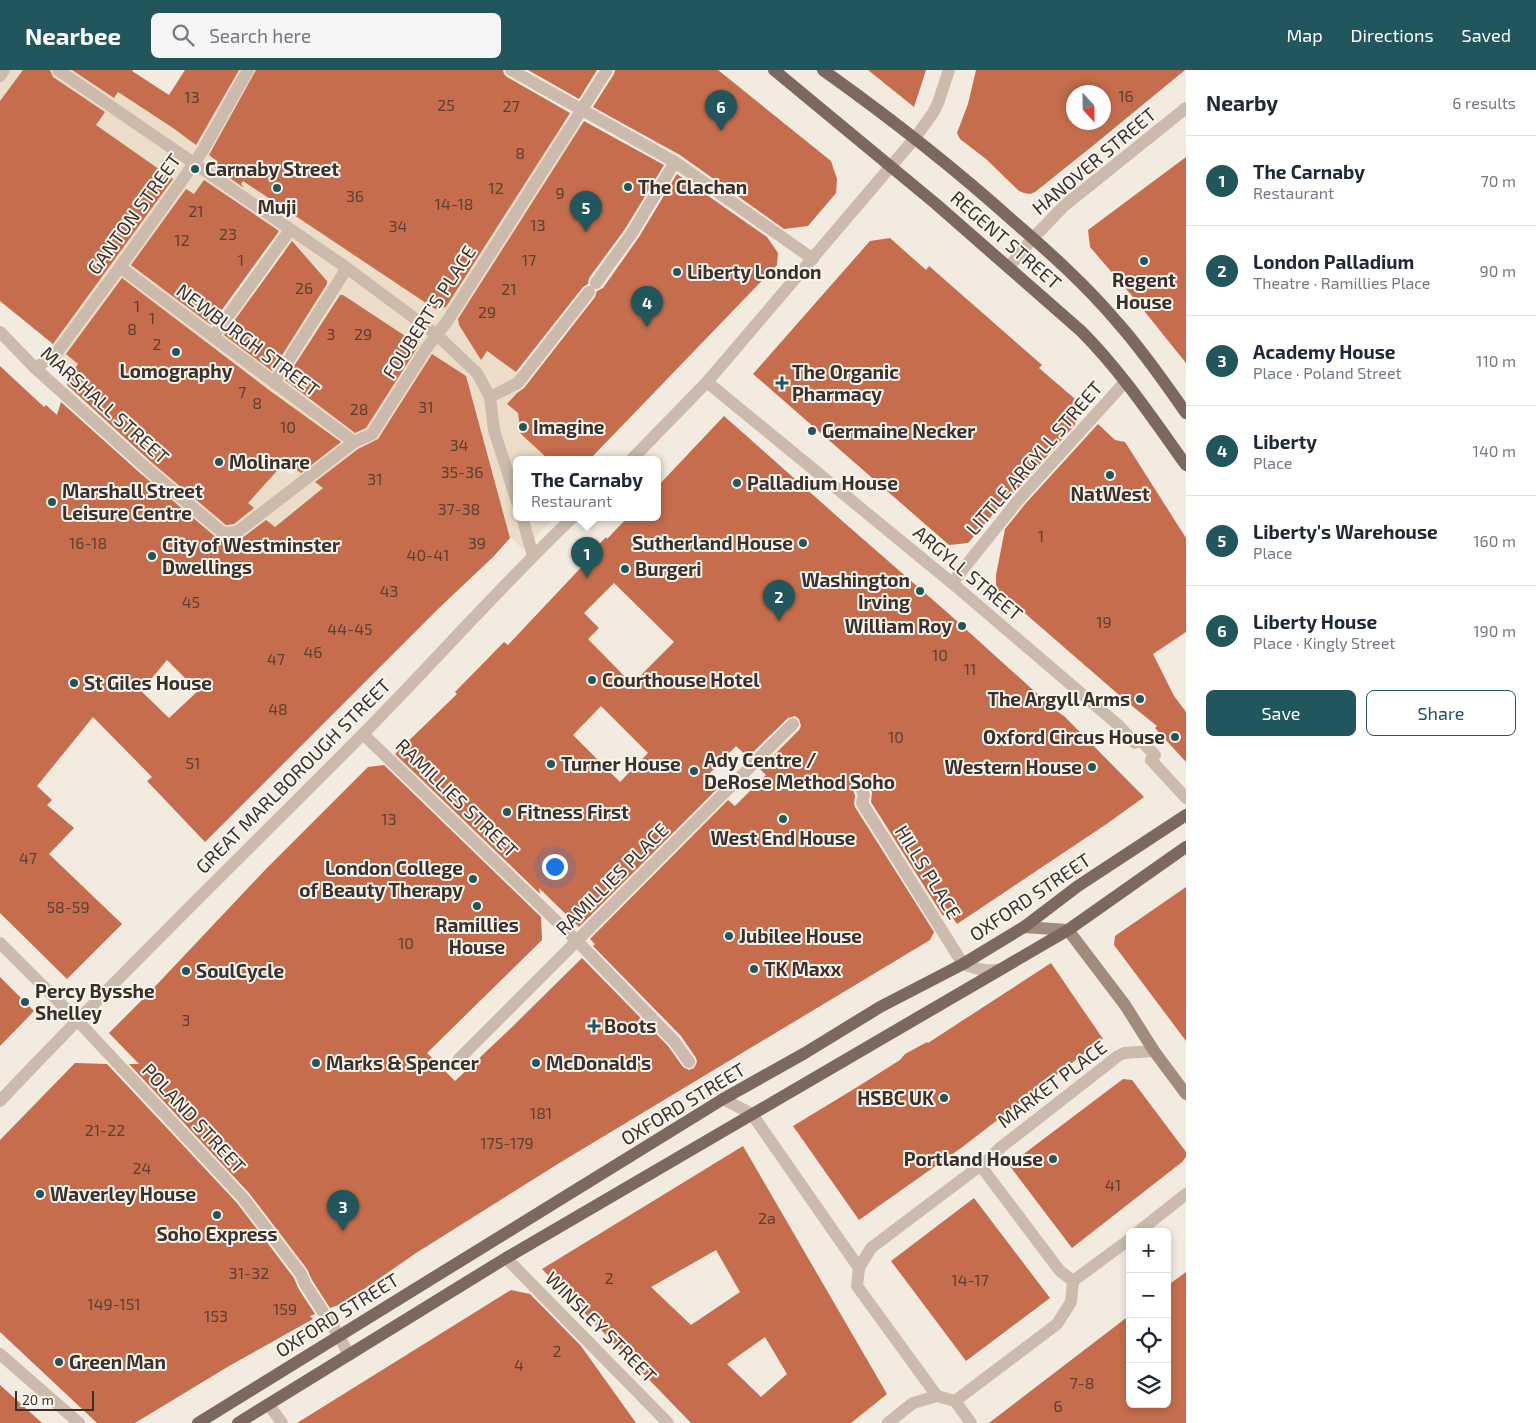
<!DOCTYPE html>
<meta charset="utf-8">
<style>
:root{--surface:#fff;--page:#f6f6f7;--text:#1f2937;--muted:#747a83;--line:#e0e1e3;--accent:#20565c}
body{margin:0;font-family:"Exo 2",sans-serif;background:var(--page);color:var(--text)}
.controls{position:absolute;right:15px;bottom:15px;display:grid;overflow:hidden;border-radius:8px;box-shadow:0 2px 8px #0003}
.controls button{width:45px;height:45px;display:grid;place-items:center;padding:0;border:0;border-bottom:1px solid var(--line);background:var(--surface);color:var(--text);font:25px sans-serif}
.compass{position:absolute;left:1066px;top:15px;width:45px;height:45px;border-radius:50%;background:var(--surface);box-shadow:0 2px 8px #0003;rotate:158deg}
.scale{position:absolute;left:15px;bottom:12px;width:79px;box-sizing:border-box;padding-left:5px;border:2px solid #3a302b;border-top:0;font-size:14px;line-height:18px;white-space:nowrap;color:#3a302b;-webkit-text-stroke:4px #fbf5ed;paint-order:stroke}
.you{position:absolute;left:554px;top:796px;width:18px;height:18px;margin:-12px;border:4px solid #fff;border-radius:50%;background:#1a73e8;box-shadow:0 0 0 8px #1a73e833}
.badge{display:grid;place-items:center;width:32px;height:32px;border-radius:50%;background:var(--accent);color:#fff;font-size:16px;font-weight:700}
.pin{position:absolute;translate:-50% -41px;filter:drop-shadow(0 1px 2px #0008)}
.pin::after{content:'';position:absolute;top:26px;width:18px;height:15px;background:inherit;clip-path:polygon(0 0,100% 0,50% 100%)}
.popup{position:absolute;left:513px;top:386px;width:148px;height:65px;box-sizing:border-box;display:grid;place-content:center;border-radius:8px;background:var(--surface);filter:drop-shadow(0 1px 4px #0005);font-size:16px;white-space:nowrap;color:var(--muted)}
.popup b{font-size:19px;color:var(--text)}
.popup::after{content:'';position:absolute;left:50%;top:100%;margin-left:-10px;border:10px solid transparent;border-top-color:var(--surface)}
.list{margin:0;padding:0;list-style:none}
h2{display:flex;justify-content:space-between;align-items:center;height:65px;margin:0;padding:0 20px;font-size:21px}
h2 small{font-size:16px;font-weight:400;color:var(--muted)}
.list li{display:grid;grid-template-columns:32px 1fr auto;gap:15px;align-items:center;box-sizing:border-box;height:90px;padding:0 20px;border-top:1px solid var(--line)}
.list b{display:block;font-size:19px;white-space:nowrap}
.list p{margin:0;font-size:16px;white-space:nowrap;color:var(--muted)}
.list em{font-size:16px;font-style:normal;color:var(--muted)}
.actions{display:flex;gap:10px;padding:15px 20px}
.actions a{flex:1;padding:11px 0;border:1px solid var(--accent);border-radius:8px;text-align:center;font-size:18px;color:var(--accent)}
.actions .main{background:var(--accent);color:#fff}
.icon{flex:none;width:28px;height:28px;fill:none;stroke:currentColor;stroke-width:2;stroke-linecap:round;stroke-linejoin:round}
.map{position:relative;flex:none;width:1186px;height:1353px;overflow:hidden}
header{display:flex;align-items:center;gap:30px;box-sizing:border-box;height:70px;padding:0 25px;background:var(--accent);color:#fff}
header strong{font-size:24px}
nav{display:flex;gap:28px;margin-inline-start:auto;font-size:18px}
.search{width:350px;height:45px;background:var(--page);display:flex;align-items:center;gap:12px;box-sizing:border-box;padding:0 18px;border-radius:8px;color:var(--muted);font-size:19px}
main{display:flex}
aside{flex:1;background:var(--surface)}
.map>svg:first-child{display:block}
</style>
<header>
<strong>Nearbee</strong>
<div class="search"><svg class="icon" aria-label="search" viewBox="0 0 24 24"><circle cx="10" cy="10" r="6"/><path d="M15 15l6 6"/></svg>Search here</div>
<nav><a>Map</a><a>Directions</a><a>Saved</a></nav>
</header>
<main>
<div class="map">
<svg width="1186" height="1353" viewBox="0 0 1186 1353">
<rect width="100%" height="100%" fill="#f3ebe0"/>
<path fill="#ebddc8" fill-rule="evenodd" d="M 0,0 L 83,0 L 173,58 L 232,0 L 268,0 L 214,87 L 214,92 L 435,239 L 440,238 L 557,54 L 573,52 L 587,58 L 458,250 L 459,255 L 464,263 L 483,279 L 528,309 L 508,334 L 523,347 L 520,355 L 521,364 L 548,389 L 517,389 L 517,447 L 555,447 L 523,479 L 510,467 L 496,416 L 379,372 L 230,493 L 133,414 L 158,387 L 280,397 L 291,405 L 319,385 L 77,296 L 70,306 L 55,285 L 50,271 L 171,108 L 55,26 L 0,48 ZM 230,142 L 273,173 L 215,253 L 173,222 ZM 283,180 L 325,209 L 327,211 L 327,215 L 294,266 L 276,296 L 271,297 L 228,263 L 228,260 ZM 341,225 L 343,225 L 419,275 L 363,361 L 285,308 L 338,226 Z"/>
<path fill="#c56d4c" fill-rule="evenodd" d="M 23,0 L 50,0 L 53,7 L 105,42 L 96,55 L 173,109 L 53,274 L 0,231 L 0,31 Z
M 72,0 L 133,0 L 132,1 L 169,25 L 185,0 L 239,0 L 196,75 L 173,58 L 118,22 L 114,28 Z
M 256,0 L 503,0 L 504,4 L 507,7 L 570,43 L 446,237 L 435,239 L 243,111 L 241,114 L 244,118 L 214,97 L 217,91 L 209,85 Z
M 528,0 L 597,0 L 579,29 Z
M 615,0 L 718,0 L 831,91 L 837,109 L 836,123 L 808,156 L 784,159 L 680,85 L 593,37 L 614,4 Z
M 868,0 L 926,0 L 914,37 Z
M 976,0 L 1185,0 L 1095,74 L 1035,122 L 1030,124 L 1024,123 L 1019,121 L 986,89 L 960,69 L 957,63 L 968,34 ZM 1074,22 L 1104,22 L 1104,52 L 1074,52 Z
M 584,51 L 664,95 L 625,159 L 589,208 L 588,214 L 583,217 L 516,302 L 487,281 L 481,290 L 459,255 L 458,249 Z
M 1186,87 L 1186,293 L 1133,227 L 1090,177 L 1088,160 Z
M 677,104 L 767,167 L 778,183 L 777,195 L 590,389 L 548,389 L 521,364 L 518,343 L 507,334 L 517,323 L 524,318 L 595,227 L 597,221 L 603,218 L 639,167 Z
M 204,110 L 279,161 L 211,255 L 131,195 L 186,119 L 194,124 Z
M 890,168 L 926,200 L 929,196 L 1042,295 L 1039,298 L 1075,329 L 1075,355 L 1013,424 L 1014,420 L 968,473 L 949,475 L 753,304 L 870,171 Z
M 292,171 L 327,211 L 327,214 L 272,301 L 224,265 Z
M 122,208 L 269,320 L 341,372 L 301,403 L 285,392 L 248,433 L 254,438 L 234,454 L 226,455 L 150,391 L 67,315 L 70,305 L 78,294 L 66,284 Z
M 340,225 L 343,225 L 419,275 L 366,358 L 355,363 L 285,310 Z
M 432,284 L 466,306 L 510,468 L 493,487 L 438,539 L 205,772 L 147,711 L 152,707 L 93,647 L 37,716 L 52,730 L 47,735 L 74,758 L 49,784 L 122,854 L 67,909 L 0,843 L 0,296 L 44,337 L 46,335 L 57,345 L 61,332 L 140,403 L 218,469 L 224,471 L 241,469 L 266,450 L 275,457 L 323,418 L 315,412 L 358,379 L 378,369 ZM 167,590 L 198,621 L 169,648 L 141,621 Z
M 724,346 L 848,456 L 949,544 L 1054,639 L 1065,647 L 1144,727 L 1108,753 L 957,854 L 947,839 L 943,846 L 871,732 L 872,722 L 867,712 L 861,708 L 856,709 L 853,712 L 852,716 L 855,726 L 854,734 L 855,737 L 934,862 L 930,870 L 561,1092 L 416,1183 L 344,1233 L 330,1238 L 312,1210 L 307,1199 L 249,1123 L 129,994 L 139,994 L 109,963 L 147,925 L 266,799 L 368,697 L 384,695 L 541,847 L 542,870 L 427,983 L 455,1011 L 510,959 L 582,888 L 668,976 L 683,997 L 689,1000 L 694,998 L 697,992 L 696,988 L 681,966 L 593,876 L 595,874 L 590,869 L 728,730 L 735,736 L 766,705 L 760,699 L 799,660 L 801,656 L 799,649 L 795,646 L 788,648 L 748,687 L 736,676 L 705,708 L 717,719 L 579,857 L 539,818 L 540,824 L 395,684 L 457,624 L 455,622 L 504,572 L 508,575 L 589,489 L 587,487 L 606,467 L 607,469 L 628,447 L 657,447 L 657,417 ZM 614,513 L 674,572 L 632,614 L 588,569 L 599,558 L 584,543 ZM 601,636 L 648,683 L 620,712 L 573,665 Z
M 1098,354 L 1115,370 L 1125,372 L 1186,468 L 1186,562 L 1153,584 L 1174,626 L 1186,642 L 1186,692 L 1155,658 L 1157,656 L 1126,631 L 998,520 L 996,514 L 996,505 L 1005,459 L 1026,433 Z
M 1186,817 L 1186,971 L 1114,875 L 1115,866 Z
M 1051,893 L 1103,969 L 961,1078 L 859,1150 L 793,1056 L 854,1019 L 900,990 L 905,984 L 927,972 L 928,973 Z
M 0,907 L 34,941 L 0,976 Z
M 75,993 L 107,994 L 237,1133 L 294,1208 L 298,1218 L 315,1244 L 310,1246 L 313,1249 L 229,1296 L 135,1353 L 97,1353 L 0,1262 L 0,1070 Z
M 1123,1009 L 1132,1010 L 1186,1082 L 1186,1087 L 1182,1092 L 1072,1178 L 1009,1095 Z
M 743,1076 L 887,1324 L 851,1353 L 691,1353 L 542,1199 ZM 716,1180 L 740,1222 L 691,1255 L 651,1217 ZM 765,1267 L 787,1304 L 761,1327 L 727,1294 Z
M 974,1128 L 1050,1228 L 966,1291 L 891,1191 Z
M 1186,1202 L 1186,1353 L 989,1353 L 1130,1245 L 1130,1334 L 1167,1334 L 1167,1216 Z
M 511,1220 L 530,1224 L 581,1276 L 636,1353 L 297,1353 Z
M 0,1315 L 42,1353 L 0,1353 Z"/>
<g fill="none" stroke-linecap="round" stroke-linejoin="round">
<path stroke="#ccbbac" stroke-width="12" d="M 723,1029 L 752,1044
M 339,1266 L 349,1285"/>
<path stroke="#ccbbac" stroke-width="12" d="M 58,0 L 347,198 L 437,265 L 477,303 L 490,327 L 494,360 L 517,432
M 511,0 L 675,92 L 813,189
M 0,6 L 4,0
M 120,197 L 354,372
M 596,213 L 632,163 L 675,92
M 213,267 L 290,160
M 35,298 L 55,285 L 120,197 L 181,112 L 203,80 L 248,0
M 274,313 L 347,198
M 490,327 L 518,313 L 589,222
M 145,397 L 223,463 L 237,462 L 354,372 L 372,364 L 426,279 L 448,250 L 607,0
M 522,447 L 533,486
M 952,513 L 1117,654 L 1135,673 L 1139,669 L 1155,685 L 1151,690 L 1186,728
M 363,664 L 577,871 L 674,971 L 689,992
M 860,716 L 864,725 L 862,733 L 963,894
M 458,990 L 793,654
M 752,1044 L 859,1198
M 269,1335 L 282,1353"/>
<path stroke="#ccbbac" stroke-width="12" d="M 0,262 L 35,298 L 145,397
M 707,312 L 952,513 L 1020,428 L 1125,312
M 0,873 L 77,950 L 243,1128 L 301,1204 L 305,1214 L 339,1266
M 963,894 C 976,899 987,902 1001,899
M 980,1095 L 1060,1201 L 1073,1211
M 1138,1162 L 1186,1124
M 506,1188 L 668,1353
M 1073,1211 L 1130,1169
M 0,1284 L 79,1353
M 955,1331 L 1057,1254 L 1071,1232 L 1073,1211
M 888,1353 L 913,1333 L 937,1326
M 971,1353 L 955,1331 L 937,1326 L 857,1216 L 859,1198 L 871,1178 L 989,1089 L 1000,1078 L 1118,986 L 1124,983 L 1154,981"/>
<path stroke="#ccbbac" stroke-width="12" d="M 1009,197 L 1033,168 L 1064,136 L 1186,38
M 632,389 L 707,312 L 915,68 L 933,43 L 938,33 L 949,0
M 0,1031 C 118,906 241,787 362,665 C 433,593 500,517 573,447"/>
<path stroke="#a08b7d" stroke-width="12" d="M 1024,857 L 1068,860 L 1125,935 L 1154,981 L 1186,1024"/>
<path stroke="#7c685c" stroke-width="12" d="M 774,0 L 936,134 L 1081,261 C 1121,301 1153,349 1186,395
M 823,0 C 889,47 952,96 1012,150 C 1049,182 1086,215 1118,253 C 1143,281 1165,313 1186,343
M 198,1353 L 723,1029 L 805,983 L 880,937 L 963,894 L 1024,857 L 1078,816 L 1186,745
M 238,1353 L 506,1188 L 1068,860 L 1186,777"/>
</g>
<g fill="#20565c" stroke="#fbf5ed" stroke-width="2">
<circle cx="195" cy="99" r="5"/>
<circle cx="628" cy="117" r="5"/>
<circle cx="277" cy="118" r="5"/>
<circle cx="1144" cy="191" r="5"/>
<circle cx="677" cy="202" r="5"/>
<circle cx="176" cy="282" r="5"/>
<path d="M779.5 305.5h5v5h5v5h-5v5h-5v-5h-5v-5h5z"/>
<circle cx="523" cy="357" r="5"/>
<circle cx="812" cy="361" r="5"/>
<circle cx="219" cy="392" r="5"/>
<circle cx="1110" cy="405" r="5"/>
<circle cx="737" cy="413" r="5"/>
<circle cx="52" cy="432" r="5"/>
<circle cx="803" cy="473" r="5"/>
<circle cx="152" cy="486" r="5"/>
<circle cx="625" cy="499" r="5"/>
<circle cx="920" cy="521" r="5"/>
<circle cx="962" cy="556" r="5"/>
<circle cx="592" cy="610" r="5"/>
<circle cx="74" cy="613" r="5"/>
<circle cx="1140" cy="629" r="5"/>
<circle cx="1175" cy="667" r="5"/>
<circle cx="551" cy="694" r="5"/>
<circle cx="1092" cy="697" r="5"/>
<circle cx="694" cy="701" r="5"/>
<circle cx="507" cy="742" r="5"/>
<circle cx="783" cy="749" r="5"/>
<circle cx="473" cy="809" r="5"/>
<circle cx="477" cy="836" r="5"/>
<circle cx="729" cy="866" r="5"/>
<circle cx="754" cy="899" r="5"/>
<circle cx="186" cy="901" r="5"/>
<circle cx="25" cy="932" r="5"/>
<path d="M591.5 948.5h5v5h5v5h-5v5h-5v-5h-5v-5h5z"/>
<circle cx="316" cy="993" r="5"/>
<circle cx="536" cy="993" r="5"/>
<circle cx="944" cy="1028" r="5"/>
<circle cx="1053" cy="1089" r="5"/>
<circle cx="40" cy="1124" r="5"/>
<circle cx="217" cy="1145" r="5"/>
<circle cx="59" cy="1292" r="5"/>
</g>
<g text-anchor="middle" stroke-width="4" stroke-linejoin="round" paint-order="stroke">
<g font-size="16" fill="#5d3f33">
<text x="1126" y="32">16</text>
<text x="192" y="33">13</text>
<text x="446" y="41">25</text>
<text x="511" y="42">27</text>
<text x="520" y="89">8</text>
<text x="496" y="124">12</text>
<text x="560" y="129">9</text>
<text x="355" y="132">36</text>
<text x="454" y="140">14-18</text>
<text x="196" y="147">21</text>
<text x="538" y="161">13</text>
<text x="398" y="162">34</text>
<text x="228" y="170">23</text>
<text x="182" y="176">12</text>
<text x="241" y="196">1</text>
<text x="529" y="196">17</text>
<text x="304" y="224">26</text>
<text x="509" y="225">21</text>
<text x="137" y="242">1</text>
<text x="487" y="248">29</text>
<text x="152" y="254">1</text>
<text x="132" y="265">8</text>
<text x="331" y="270">3</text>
<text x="363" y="270">29</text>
<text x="157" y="280">2</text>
<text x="242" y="328">7</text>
<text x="257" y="339">8</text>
<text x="426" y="343">31</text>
<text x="359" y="345">28</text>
<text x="288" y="363">10</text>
<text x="459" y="381">34</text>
<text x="462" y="408">35-36</text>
<text x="375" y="415">31</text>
<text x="459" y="445">37-38</text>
<text x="1041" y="472">1</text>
<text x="88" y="479">16-18</text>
<text x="477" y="479">39</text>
<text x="428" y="491">40-41</text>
<text x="389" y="527">43</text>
<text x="191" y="538">45</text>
<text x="1104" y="558">19</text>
<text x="350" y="565">44-45</text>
<text x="313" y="588">46</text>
<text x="940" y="591">10</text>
<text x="276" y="595">47</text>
<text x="970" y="605">11</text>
<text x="278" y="645">48</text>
<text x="896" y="673">10</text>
<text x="193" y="699">51</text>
<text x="389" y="755">13</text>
<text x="28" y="794">47</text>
<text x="68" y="843">58-59</text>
<text x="406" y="879">10</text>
<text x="186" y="956">3</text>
<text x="541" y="1049">181</text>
<text x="105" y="1066">21-22</text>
<text x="507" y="1079">175-179</text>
<text x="142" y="1104">24</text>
<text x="1113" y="1121">41</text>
<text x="767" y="1154">2a</text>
<text x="249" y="1209">31-32</text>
<text x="609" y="1214">2</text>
<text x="970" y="1216">14-17</text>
<text x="114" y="1240">149-151</text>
<text x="285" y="1245">159</text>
<text x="216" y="1252">153</text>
<text x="557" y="1287">2</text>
<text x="519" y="1301">4</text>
<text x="1082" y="1319">7-8</text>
<text x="1058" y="1342">6</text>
</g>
<g font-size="19" fill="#3a302b" stroke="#fbf5ed">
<text transform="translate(1094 91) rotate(-40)" y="7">HANOVER STREET</text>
<text transform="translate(134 144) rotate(-54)" y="7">GANTON STREET</text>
<text transform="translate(1006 170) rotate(41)" y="7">REGENT STREET</text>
<text transform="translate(429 242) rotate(-57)" y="7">FOUBERT'S PLACE</text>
<text transform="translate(248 270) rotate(37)" y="7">NEWBURGH STREET</text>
<text transform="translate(105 335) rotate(42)" y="7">MARSHALL STREET</text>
<text transform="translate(1034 388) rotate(-49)" y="7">LITTLE ARGYLL STREET</text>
<text transform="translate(968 503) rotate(40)" y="7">ARGYLL STREET</text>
<text transform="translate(293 706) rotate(-45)" y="7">GREAT MARLBOROUGH STREET</text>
<text transform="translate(457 728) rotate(44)" y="7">RAMILLIES STREET</text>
<text transform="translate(928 802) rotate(58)" y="7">HILLS PLACE</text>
<text transform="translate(612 809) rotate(-45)" y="7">RAMILLIES PLACE</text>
<text transform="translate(1030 827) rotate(-34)" y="7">OXFORD STREET</text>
<text transform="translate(1052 1014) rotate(-37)" y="7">MARKET PLACE</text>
<text transform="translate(683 1034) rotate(-31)" y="7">OXFORD STREET</text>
<text transform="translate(194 1048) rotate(47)" y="7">POLAND STREET</text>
<text transform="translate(337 1245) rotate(-32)" y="7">OXFORD STREET</text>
<text transform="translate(601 1257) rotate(45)" y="7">WINSLEY STREET</text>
</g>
<g font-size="19" font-weight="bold" fill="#3a302b" stroke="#fbf5ed" text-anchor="start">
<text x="205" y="106">Carnaby Street</text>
<text x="638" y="124">The Clachan</text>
<text x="277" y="144" text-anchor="middle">Muji</text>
<text x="687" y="209">Liberty London</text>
<text x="1144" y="217" text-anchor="middle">Regent<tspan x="1144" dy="22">House</tspan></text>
<text x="176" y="308" text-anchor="middle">Lomography</text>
<text x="792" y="309">The Organic<tspan x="792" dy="22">Pharmacy</tspan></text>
<text x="533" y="364">Imagine</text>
<text x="822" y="368">Germaine Necker</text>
<text x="229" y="399">Molinare</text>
<text x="747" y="420">Palladium House</text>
<text x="62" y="428">Marshall Street<tspan x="62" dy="22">Leisure Centre</tspan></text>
<text x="1110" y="431" text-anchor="middle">NatWest</text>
<text x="793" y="480" text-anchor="end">Sutherland House</text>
<text x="162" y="482">City of Westminster<tspan x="162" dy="22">Dwellings</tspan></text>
<text x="635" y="506">Burgeri</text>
<text x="910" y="517" text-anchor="end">Washington<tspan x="910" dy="22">Irving</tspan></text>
<text x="952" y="563" text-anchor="end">William Roy</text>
<text x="602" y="617">Courthouse Hotel</text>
<text x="84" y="620">St Giles House</text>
<text x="1130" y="636" text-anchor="end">The Argyll Arms</text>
<text x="1165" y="674" text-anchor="end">Oxford Circus House</text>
<text x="704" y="697">Ady Centre /<tspan x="704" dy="22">DeRose Method Soho</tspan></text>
<text x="561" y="701">Turner House</text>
<text x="1082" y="704" text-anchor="end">Western House</text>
<text x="517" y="749">Fitness First</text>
<text x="783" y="775" text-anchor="middle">West End House</text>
<text x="463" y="805" text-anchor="end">London College<tspan x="463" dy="22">of Beauty Therapy</tspan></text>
<text x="477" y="862" text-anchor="middle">Ramillies<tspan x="477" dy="22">House</tspan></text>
<text x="739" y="873">Jubilee House</text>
<text x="764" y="906">TK Maxx</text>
<text x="196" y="908">SoulCycle</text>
<text x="35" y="928">Percy Bysshe<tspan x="35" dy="22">Shelley</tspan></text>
<text x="604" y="963">Boots</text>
<text x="326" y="1000">Marks &amp; Spencer</text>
<text x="546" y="1000">McDonald's</text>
<text x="934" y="1035" text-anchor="end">HSBC UK</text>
<text x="1043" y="1096" text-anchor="end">Portland House</text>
<text x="50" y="1131">Waverley House</text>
<text x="217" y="1171" text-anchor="middle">Soho Express</text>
<text x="69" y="1299">Green Man</text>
</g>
</g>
</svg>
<div class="controls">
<button>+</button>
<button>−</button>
<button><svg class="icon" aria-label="locate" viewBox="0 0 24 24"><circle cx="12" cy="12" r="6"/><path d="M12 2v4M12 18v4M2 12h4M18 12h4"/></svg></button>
<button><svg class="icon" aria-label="layers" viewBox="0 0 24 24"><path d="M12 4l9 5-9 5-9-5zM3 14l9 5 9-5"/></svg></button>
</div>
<svg class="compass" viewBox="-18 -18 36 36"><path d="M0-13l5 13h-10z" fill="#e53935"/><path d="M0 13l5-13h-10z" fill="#747a83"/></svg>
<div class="scale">20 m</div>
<div class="you"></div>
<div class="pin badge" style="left:587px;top:508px">1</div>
<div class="popup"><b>The Carnaby</b>Restaurant</div>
<div class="pin badge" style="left:779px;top:551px">2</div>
<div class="pin badge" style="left:343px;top:1161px">3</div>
<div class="pin badge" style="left:647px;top:257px">4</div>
<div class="pin badge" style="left:586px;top:162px">5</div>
<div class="pin badge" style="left:721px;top:61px">6</div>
</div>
<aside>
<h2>Nearby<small>6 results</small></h2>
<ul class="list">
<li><span class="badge">1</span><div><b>The Carnaby</b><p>Restaurant</p></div><em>70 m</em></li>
<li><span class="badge">2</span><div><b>London Palladium</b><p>Theatre · Ramillies Place</p></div><em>90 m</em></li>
<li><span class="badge">3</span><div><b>Academy House</b><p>Place · Poland Street</p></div><em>110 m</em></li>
<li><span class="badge">4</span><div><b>Liberty</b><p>Place</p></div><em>140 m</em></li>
<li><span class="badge">5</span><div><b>Liberty's Warehouse</b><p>Place</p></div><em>160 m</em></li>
<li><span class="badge">6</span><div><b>Liberty House</b><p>Place · Kingly Street</p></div><em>190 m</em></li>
</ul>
<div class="actions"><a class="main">Save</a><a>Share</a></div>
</aside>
</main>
